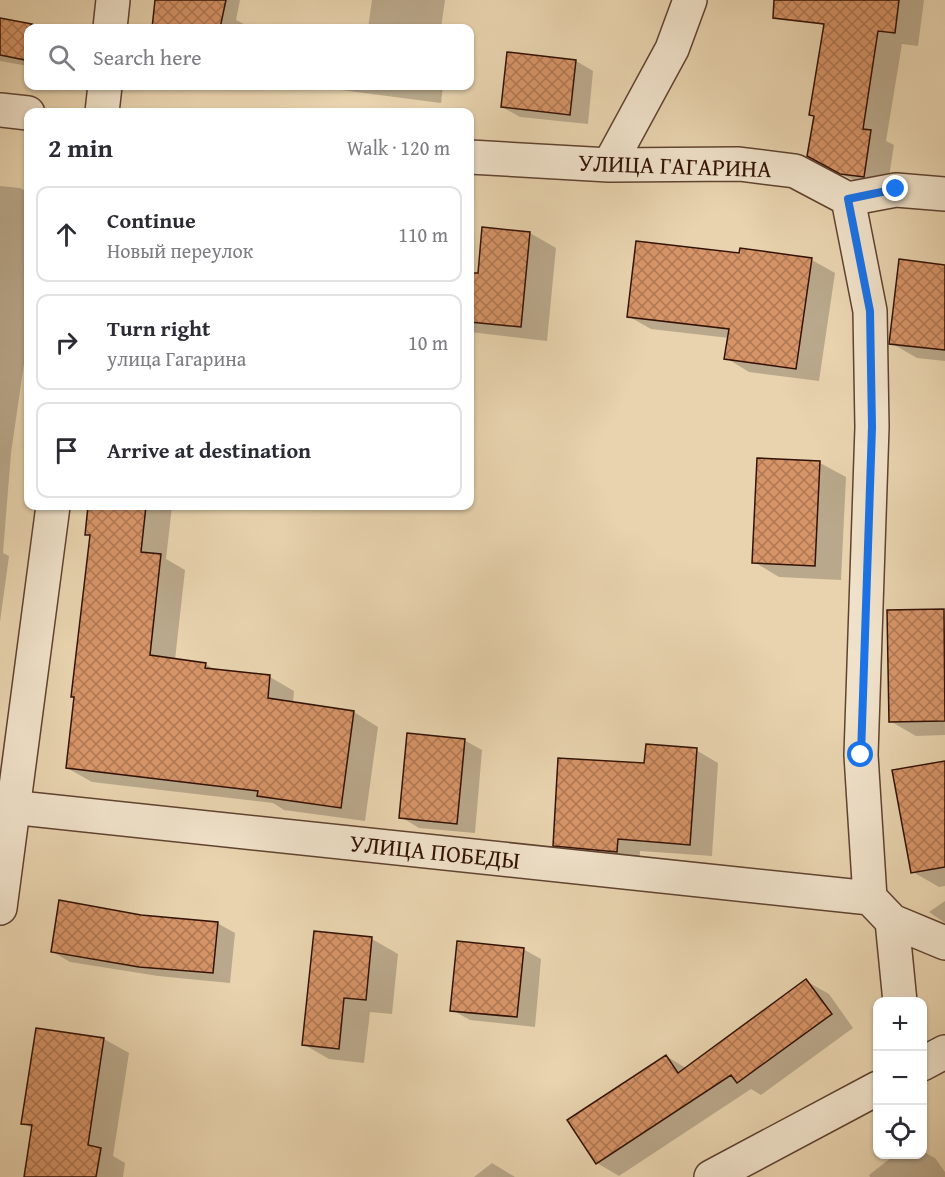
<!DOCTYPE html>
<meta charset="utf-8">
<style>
:root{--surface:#fff;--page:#f2f2f3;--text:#2b2b33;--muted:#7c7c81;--line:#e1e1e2}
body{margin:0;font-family:"Gentium Book Plus",serif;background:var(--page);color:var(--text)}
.controls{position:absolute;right:18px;bottom:18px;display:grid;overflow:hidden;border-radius:12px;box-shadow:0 2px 4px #0004}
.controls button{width:54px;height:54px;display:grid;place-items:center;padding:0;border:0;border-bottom:2px solid var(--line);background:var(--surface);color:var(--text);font:30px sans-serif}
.stop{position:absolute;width:18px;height:18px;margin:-14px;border:4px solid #1a73e8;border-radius:50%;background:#fff}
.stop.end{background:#1a73e8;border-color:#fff;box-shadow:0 2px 6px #0008}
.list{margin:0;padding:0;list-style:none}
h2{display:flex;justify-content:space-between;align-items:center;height:78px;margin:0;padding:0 24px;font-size:26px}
h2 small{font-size:20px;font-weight:400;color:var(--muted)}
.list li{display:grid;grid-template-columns:39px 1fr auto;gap:18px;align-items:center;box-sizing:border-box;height:96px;margin:0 12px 12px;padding:0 12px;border:2px solid var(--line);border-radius:12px}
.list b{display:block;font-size:22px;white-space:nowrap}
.list p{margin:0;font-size:20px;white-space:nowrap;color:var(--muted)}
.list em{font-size:20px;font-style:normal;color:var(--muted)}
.icon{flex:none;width:33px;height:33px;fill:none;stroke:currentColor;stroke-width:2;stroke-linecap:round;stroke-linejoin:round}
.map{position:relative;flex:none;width:945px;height:1177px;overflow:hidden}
.search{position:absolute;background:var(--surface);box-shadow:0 2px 4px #0004;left:24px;top:24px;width:450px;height:66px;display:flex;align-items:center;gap:15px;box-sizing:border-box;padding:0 21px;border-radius:12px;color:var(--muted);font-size:22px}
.panel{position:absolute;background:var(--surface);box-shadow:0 2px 4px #0004;left:24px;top:108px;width:450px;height:402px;border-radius:12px}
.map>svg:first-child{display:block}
</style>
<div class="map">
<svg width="945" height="1177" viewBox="0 0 945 1177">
<defs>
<pattern id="building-cross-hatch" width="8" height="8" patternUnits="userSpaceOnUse" patternTransform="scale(1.5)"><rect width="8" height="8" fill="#d69467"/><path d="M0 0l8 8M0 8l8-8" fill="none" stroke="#ae7753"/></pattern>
</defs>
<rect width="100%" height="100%" fill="#e8d3ae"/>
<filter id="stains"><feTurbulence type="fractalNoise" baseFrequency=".00333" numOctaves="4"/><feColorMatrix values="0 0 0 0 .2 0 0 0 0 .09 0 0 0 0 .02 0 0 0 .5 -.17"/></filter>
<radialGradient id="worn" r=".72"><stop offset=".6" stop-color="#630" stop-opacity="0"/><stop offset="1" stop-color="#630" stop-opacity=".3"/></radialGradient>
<path fill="#0003" d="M 157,0 L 240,0 L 236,20 L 246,25 L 245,28 L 154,28 Z
M 372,0 L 445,0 L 441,28 L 368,28 Z
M 821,0 L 924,0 L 918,46 L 902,44 L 886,141 L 894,145 L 887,189 L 865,186 L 832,169 L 815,117 L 811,114 L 825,26 L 818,23 Z
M 0,20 L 37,28 L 28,28 L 28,66 L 0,61 Z
M 576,61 L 593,71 L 588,124 L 520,117 L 502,107 Z
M 310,86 L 443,86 L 441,103 Z
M 0,186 L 20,188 L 28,192 L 28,358 L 25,357 L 11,453 L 3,553 L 9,556 L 0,622 Z
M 530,233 L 556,248 L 547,341 L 470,332 L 470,274 L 479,275 Z
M 741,249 L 812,260 L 835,273 L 819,381 L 749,372 L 726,358 L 729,338 L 651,329 L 628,316 L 741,255 Z
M 945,266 L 945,361 L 917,358 L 891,343 Z
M 820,463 L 846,477 L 841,580 L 779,577 L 754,562 Z
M 90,506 L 172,506 L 166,559 L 185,570 L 175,660 L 205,664 L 216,670 L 270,677 L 294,691 L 293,703 L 354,712 L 378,727 L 365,821 L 284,810 L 273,803 L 92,782 L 67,768 L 92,537 L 87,534 Z
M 944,610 L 945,735 L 916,736 L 890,721 L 888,611 Z
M 464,740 L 482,750 L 475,833 L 419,828 L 401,817 Z
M 696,750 L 718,763 L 712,856 L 640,851 L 639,864 L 577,858 L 554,845 L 646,765 Z
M 945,762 L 945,886 L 939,887 L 913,872 Z
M 945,901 L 945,923 L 929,912 Z
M 141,916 L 217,923 L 235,933 L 230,983 L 158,976 L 70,962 L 53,952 Z
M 315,932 L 372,939 L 398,954 L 392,1014 L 370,1012 L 364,1063 L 329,1059 L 303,1044 Z
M 523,949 L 541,959 L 535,1027 L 470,1020 L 452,1010 Z
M 806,981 L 829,994 L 853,1028 L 761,1095 L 751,1089 L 619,1176 L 597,1163 L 666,1056 L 686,1068 Z
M 37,1029 L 104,1039 L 129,1053 L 113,1156 L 125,1163 L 123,1177 L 25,1177 L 33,1129 L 23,1123 Z
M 922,1151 L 935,1158 L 945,1172 L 945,1177 L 870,1177 L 869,1175 L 896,1154 L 922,1154 Z
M 492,1163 L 515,1177 L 516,1177 L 474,1177 Z"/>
<path fill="url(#building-cross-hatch)" stroke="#331206" stroke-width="1.5" d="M 155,0 L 226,0 L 220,28 L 152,28 Z
M 774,0 L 899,0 L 895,33 L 878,31 L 863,129 L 871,130 L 864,177 L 840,174 L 807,156 L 814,116 L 809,115 L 824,24 L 773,18 Z
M 0,18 L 32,24 L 28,28 L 25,60 L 0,55 Z
M 507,52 L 576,60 L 570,115 L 501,107 Z
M 482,227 L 530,232 L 521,327 L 470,322 L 470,273 L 478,273 Z
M 636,241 L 739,253 L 740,248 L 812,258 L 796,369 L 724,359 L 729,329 L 627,317 Z
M 899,259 L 945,265 L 945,350 L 889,344 Z
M 757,458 L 820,461 L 815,566 L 752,563 Z
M 88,506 L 146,506 L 141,552 L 161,554 L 150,655 L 206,663 L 205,668 L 270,675 L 268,698 L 354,711 L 341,808 L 257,796 L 258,791 L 66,768 L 74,697 L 71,697 L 90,535 L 85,535 Z
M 944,609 L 945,721 L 889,722 L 887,610 Z
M 407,733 L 465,739 L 457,824 L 399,818 Z
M 646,744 L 697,748 L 690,845 L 618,839 L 617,852 L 553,846 L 558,758 L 644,763 Z
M 945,761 L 945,867 L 911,873 L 892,770 Z
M 59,900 L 141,915 L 218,922 L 213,973 L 139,967 L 51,952 Z
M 314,931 L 372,937 L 366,1000 L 344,998 L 339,1049 L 302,1045 Z
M 457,941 L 524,948 L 517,1017 L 450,1011 Z
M 806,979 L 832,1014 L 737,1083 L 731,1075 L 596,1164 L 567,1120 L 666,1055 L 678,1073 Z
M 36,1028 L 104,1038 L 88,1145 L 101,1148 L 96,1177 L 24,1177 L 32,1125 L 21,1124 Z"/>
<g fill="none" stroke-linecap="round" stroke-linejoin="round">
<g stroke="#604230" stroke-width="36">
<path id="minor" d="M 110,28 L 113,0
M 0,110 L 28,113
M 102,112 L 105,86
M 470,157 L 609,165 L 739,164 L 795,171 L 848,199 L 896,190 L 945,194
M 609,165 L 672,49 L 690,0
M 848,199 L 870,311 L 872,427 L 861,755 L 870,898 L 892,921 L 900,1002
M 0,806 L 870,898
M 0,908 L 53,506
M 892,921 L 945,943
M 922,1064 L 945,1052
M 711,1177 L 878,1088"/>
</g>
<use href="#minor" stroke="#f0e2ca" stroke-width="33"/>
</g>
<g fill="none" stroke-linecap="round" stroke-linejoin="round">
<path stroke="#1a73e8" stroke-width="8" d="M 861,755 L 872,427 L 870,311 L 848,199 L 896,189"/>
</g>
<g text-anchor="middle" stroke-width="5" stroke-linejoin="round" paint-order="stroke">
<g font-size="24" fill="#331206" stroke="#f0e2ca">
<text transform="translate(675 166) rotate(2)" y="8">УЛИЦА ГАГАРИНА</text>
<text transform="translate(435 852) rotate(6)" y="8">УЛИЦА ПОБЕДЫ</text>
</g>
</g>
<rect width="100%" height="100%" filter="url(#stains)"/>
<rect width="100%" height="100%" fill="url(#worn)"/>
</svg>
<div class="controls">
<button>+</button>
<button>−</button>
<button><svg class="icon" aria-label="locate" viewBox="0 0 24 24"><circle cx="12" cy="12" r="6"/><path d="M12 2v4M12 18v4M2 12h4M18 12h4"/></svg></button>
</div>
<div class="stop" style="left:861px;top:755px"></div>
<div class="stop end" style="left:896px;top:189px"></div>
<div class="search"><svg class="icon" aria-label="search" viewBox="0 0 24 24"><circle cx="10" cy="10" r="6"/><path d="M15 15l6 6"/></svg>Search here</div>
<section class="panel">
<h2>2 min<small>Walk · 120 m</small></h2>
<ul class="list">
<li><svg class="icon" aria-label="ahead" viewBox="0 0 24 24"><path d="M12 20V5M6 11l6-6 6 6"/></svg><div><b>Continue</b><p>Новый переулок</p></div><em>110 m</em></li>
<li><svg class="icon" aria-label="right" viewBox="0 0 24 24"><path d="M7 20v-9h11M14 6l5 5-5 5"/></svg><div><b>Turn right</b><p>улица Гагарина</p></div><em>10 m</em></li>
<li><svg class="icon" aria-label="arrive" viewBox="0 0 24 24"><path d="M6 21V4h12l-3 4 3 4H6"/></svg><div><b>Arrive at destination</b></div></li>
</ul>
</section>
</div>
